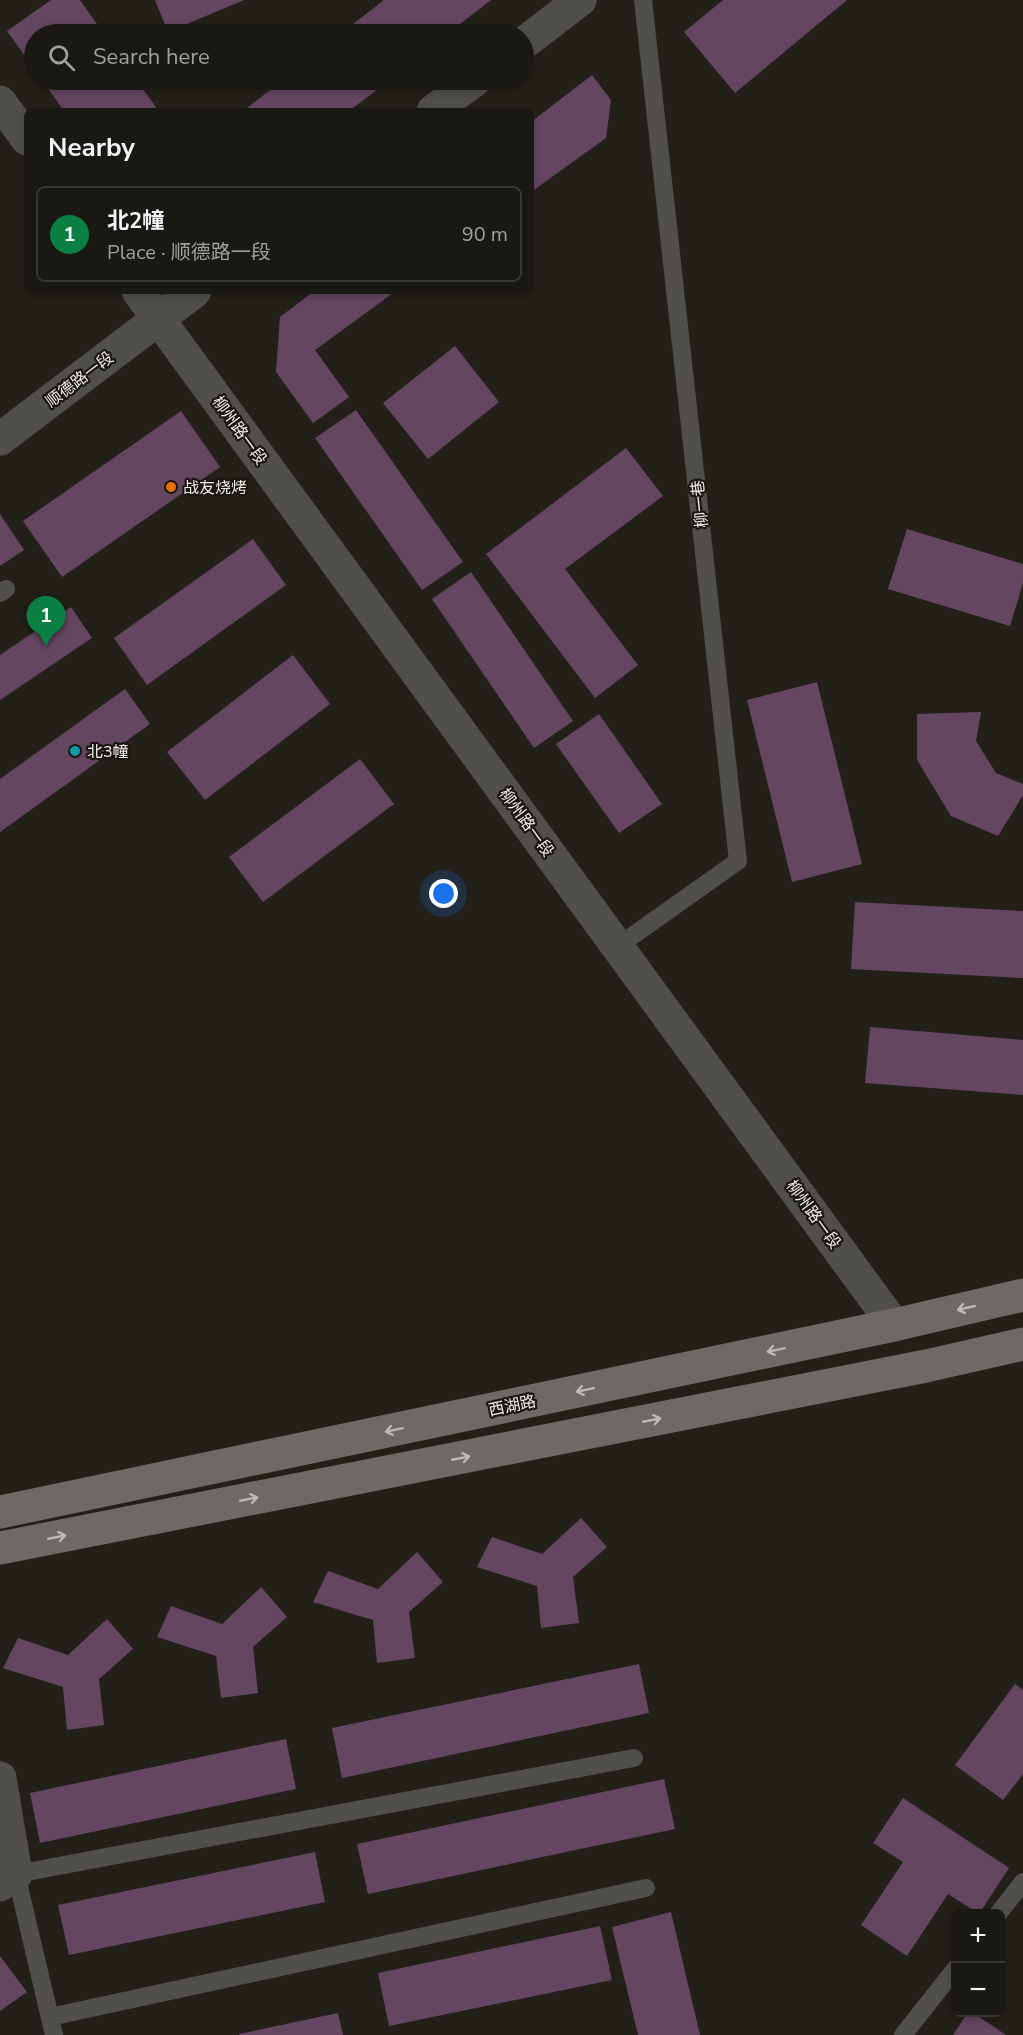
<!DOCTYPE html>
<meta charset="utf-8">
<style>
:root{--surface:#1a1813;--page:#23211c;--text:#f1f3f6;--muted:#9fa0a0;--line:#383733;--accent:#0b8043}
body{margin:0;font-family:"Nunito Sans","Noto Sans SC",sans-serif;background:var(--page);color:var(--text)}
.controls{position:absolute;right:18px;bottom:18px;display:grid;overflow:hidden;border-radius:9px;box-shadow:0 3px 9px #0003}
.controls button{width:54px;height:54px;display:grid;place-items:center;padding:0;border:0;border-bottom:2px solid var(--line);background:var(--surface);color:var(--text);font:30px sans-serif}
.you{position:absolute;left:444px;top:894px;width:21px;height:21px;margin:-15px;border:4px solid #fff;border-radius:50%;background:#1a73e8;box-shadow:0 0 0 9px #1a73e833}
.badge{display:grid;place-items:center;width:39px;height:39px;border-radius:50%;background:var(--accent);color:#fff;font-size:20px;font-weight:700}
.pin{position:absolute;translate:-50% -50px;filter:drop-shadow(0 2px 3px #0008)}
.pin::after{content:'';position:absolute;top:32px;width:21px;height:18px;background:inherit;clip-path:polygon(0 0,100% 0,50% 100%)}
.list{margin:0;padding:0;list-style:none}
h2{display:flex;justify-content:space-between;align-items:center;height:78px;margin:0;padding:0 24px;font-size:26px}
h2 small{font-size:20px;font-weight:400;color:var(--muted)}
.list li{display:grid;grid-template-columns:39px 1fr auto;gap:18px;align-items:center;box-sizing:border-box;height:96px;margin:0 12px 12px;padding:0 12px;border:2px solid var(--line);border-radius:9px}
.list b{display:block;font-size:22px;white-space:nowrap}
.list p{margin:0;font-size:20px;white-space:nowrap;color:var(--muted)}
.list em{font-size:20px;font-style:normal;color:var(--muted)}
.icon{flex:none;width:33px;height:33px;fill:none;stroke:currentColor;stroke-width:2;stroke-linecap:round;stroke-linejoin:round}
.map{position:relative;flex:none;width:1023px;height:2035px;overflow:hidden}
.search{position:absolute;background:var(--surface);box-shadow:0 3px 9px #0003;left:24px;top:24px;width:510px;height:66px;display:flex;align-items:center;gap:15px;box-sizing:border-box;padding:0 21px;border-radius:33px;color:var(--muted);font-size:22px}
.panel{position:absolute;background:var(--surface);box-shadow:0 3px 9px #0003;left:24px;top:108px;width:510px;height:186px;border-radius:9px}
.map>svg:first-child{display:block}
</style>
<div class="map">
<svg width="1023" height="2035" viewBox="0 0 1023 2035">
<rect width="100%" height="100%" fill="#232019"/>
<path fill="#654661" d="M 51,0 L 80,0 L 104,34 L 34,34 L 34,69 L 7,31 Z
M 155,0 L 244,0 L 168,32 Z
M 384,0 L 491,0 L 447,34 L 340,34 Z
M 723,0 L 847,0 L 735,93 L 684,32 Z
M 592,75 L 611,100 L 606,138 L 531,192 L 531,122 Z
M 42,80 L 136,80 L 159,111 L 64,111 Z
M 283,80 L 390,80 L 349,111 L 243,111 Z
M 314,291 L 396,291 L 315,350 L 349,397 L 313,423 L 276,372 L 280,317 Z
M 455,346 L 499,402 L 428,459 L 383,403 Z
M 356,410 L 463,562 L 422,590 L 315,438 Z
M 181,411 L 220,467 L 62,577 L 23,521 Z
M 626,448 L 663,496 L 565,569 L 638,665 L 595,698 L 486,554 Z
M 0,514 L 24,550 L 0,566 Z
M 907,529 L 1023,564 L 1023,583 L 1010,626 L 888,589 Z
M 253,539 L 286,585 L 147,685 L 114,638 Z
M 471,572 L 573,721 L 534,748 L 432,599 Z
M 71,607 L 92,638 L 0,700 L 0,655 Z
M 293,655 L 330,704 L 205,800 L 167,752 Z
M 817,682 L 862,864 L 792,882 L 747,700 Z
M 125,689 L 150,724 L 0,832 L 0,779 Z
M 981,712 L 976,741 L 996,773 L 1023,784 L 1023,795 L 998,836 L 951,816 L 917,760 L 917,714 Z
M 599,714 L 662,804 L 619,833 L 556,744 Z
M 360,759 L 394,804 L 263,902 L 229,857 Z
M 855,902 L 1023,911 L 1023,978 L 851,969 Z
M 870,1027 L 1023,1040 L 1023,1095 L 865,1083 Z
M 581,1518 L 607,1547 L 573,1577 L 579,1623 L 541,1628 L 537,1586 L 477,1567 L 492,1537 L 542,1554 Z
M 417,1552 L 443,1582 L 409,1612 L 415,1658 L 377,1663 L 373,1620 L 313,1602 L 328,1571 L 378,1589 Z
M 261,1587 L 287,1617 L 253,1647 L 258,1693 L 221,1698 L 216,1656 L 157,1637 L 171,1606 L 222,1624 Z
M 107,1619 L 133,1649 L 99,1679 L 104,1725 L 67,1730 L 63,1687 L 3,1668 L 18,1638 L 68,1655 Z
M 639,1664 L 649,1713 L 342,1778 L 332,1728 Z
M 1015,1684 L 1023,1690 L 1023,1774 L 1003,1800 L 955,1765 Z
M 286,1739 L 296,1789 L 40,1843 L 30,1793 Z
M 664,1779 L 675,1829 L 368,1894 L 357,1844 Z
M 903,1798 L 1009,1868 L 979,1914 L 948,1894 L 907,1956 L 861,1925 L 903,1862 L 873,1843 Z
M 315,1852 L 325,1902 L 69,1955 L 58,1905 Z
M 671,1912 L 700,2035 L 638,2035 L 612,1927 Z
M 600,1926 L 612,1980 L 389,2026 L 378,1973 Z
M 0,1956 L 27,1992 L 0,2011 Z
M 968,2012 L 972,2012 L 1006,2035 L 953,2035 Z
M 338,2013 L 343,2035 L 239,2035 L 239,2034 Z"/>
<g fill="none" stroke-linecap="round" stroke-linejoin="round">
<path stroke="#514f4c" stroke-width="18" d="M 0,593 L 6,589
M 618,946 L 738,861 L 643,0
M 998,1914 L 1023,1882
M 50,2017 L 646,1888
M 54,2035 L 16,1874 L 634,1758
M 903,2035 L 956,1968"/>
<path stroke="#514f4c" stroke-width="33" d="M 524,43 L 580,0
M 0,102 L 27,139
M 433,111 L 475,80
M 138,291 L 894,1325
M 0,439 L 195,291
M 0,1778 L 16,1874 L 0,1885"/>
<path stroke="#6d6964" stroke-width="33" d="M 0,1512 L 894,1325 L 1023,1295
M 0,1548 L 926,1366 L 1023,1344"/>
</g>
<defs><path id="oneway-shaft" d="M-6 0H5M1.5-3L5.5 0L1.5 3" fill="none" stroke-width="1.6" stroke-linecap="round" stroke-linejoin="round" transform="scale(1.5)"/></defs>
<g stroke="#bcb9b4">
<use href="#oneway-shaft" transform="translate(966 1308) rotate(167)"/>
<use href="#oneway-shaft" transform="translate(776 1350) rotate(168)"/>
<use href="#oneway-shaft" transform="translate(585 1390) rotate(168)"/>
<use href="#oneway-shaft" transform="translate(652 1420) rotate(-11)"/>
<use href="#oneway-shaft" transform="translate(394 1430) rotate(168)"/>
<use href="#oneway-shaft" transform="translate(461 1458) rotate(-11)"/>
<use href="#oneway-shaft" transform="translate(249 1499) rotate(-11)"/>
<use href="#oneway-shaft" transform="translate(57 1537) rotate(-11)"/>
</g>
<circle fill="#e8710a" stroke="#1a1710" stroke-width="2" cx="171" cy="487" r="6"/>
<circle fill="#0f9aa8" stroke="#1a1710" stroke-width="2" cx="75" cy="751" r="6"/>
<g text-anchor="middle" stroke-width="4.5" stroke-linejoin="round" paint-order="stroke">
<g font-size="16" fill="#f0eee9" stroke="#1a1710">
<text transform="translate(79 379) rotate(-37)" y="6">顺德路一段</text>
<text transform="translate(240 430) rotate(54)" y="6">柳州路一段</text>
<text transform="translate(699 504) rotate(-96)" y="6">柳一巷</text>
<text transform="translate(527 822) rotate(54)" y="6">柳州路一段</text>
<text transform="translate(814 1214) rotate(54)" y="6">柳州路一段</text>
<text transform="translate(512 1405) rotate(-12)" y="6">西湖路</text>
</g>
<g font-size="16" fill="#f0eee9" stroke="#1a1710" text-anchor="start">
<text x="183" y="493">战友烧烤</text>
<text x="87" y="757">北3幢</text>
</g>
</g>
</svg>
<div class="controls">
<button>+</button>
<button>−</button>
</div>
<div class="you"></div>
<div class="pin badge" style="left:46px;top:646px">1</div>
<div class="search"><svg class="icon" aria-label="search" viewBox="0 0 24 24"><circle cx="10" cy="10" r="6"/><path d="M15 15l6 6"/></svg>Search here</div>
<section class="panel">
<h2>Nearby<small></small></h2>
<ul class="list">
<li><span class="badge">1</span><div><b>北2幢</b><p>Place · 顺德路一段</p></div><em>90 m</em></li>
</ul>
</section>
</div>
